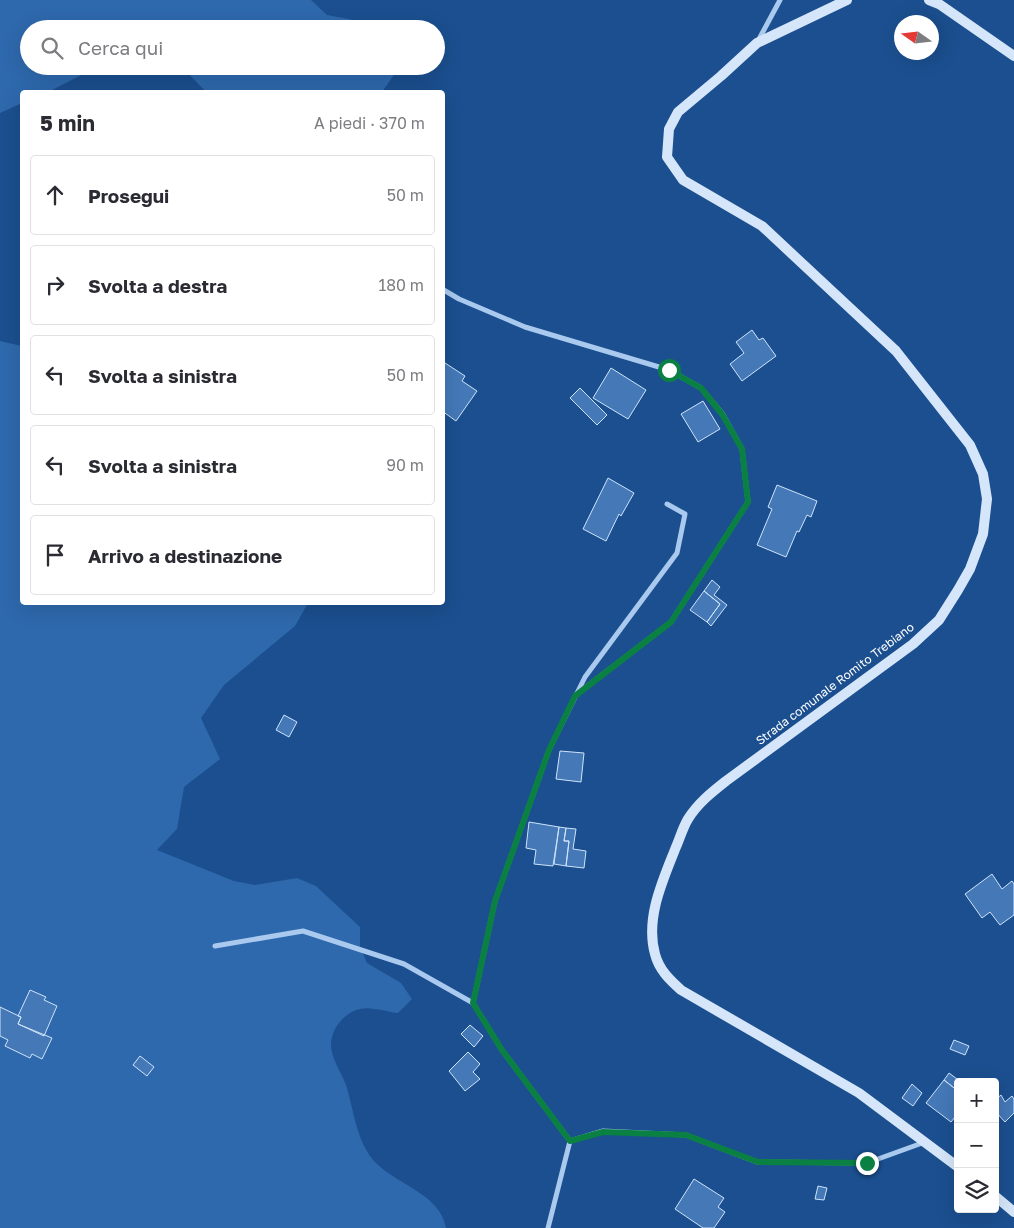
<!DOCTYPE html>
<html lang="it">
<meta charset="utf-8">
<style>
:root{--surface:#fff;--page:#f2f2f3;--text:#2b2b33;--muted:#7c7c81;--line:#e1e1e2}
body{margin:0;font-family:"Golos Text",sans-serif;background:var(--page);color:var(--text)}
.controls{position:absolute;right:15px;bottom:15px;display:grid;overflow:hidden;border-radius:5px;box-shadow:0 5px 20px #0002}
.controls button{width:45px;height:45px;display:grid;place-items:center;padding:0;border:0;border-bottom:1px solid var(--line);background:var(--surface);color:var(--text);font:25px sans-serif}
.compass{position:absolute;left:894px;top:15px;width:45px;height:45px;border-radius:50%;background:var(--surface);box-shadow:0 5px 20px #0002;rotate:284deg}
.stop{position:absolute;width:15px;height:15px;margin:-11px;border:4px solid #0b8043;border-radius:50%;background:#fff}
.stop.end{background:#0b8043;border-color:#fff;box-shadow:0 1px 5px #0008}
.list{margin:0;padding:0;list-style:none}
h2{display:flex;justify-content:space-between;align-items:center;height:65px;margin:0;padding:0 20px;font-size:21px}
h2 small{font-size:16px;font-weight:400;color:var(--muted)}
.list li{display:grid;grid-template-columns:32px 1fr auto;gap:15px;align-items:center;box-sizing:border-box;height:80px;margin:0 10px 10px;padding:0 10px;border:1px solid var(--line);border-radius:5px}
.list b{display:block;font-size:19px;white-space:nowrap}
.list em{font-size:16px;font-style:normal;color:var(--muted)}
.icon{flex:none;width:28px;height:28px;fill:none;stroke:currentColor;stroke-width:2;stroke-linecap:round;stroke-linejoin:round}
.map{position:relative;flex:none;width:1014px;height:1228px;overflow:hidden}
.search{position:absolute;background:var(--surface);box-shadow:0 5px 20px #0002;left:20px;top:20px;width:425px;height:55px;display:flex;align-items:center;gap:12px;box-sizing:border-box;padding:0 18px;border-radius:28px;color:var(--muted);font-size:19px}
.panel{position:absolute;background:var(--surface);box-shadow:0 5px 20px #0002;left:20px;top:90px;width:425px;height:515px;border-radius:5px}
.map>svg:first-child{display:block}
</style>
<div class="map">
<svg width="1014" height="1228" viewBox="0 0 1014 1228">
<rect width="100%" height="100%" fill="#1b4f8f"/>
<path fill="#2e69ad" d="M 0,0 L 311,0 L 327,15 L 349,19 L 380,29 L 29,29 L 29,66 L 99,66 L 48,92 L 22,92 L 22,103 L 0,113 Z
M 177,66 L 400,66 L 382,92 L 206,92 L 185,70 Z
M 0,341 L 22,346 L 22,602 L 308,603 L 295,626 L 224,685 L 201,718 L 220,759 L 184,787 L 177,829 L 157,850 L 234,881 L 255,885 L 297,878 L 316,886 L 360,927 L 360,946 L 367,963 L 401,983 L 412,999 L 398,1013 C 388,1012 370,1006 360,1009 C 342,1013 327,1034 332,1052 C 335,1065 343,1075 347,1088 C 353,1109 356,1134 368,1153 C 386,1183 440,1190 446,1228 L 0,1228 Z"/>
<path fill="#4478b7" stroke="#cfe3fa" d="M 752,330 L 759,340 L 763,338 L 776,356 L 742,381 L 730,364 L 744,353 L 736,342 Z
M 442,361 L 465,376 L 462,381 L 477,391 L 456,421 L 442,411 Z
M 611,368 L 646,390 L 628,419 L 593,398 Z
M 580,388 L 607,415 L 597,425 L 570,398 Z
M 703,401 L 720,429 L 698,442 L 681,414 Z
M 608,478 L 634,493 L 621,516 L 619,514 L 606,541 L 583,529 Z
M 777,485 L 817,501 L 811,517 L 807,515 L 799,532 L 797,531 L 786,557 L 757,545 L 772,509 L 768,507 Z
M 712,580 L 720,587 L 714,595 L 727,605 L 711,626 L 707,622 L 720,604 L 704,591 Z
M 704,591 L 720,604 L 707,622 L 690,610 Z
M 284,715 L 297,722 L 289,737 L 276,730 Z
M 560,751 L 584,753 L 581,782 L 556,779 Z
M 529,822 L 559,827 L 553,866 L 534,864 L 536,850 L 526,848 Z
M 559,827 L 566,828 L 564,841 L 569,841 L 566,866 L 554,864 Z
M 566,828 L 576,829 L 573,849 L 586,851 L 584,868 L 566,866 L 569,841 L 564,841 Z
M 992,874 L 1002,889 L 1012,881 L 1014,884 L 1014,915 L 1000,925 L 990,912 L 982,918 L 965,894 Z
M 30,990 L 46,997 L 44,1000 L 57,1006 L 44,1036 L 18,1024 L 21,1017 L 18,1016 Z
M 0,1007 L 21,1017 L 18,1024 L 52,1038 L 42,1059 L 32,1054 L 30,1058 L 5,1046 L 8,1040 L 0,1036 Z
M 470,1025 L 483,1036 L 474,1047 L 461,1034 Z
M 954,1040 L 969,1046 L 965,1055 L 950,1049 Z
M 468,1052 L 480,1064 L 473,1072 L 480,1079 L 465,1091 L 449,1071 Z
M 140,1056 L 154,1067 L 147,1076 L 133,1065 Z
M 949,1073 L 961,1082 L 958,1082 L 958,1091 L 944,1080 Z
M 944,1080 L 958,1091 L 958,1113 L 951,1122 L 926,1103 Z
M 912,1084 L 922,1093 L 913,1106 L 902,1098 Z
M 1001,1095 L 1005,1102 L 1012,1096 L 1014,1099 L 1014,1113 L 1005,1122 L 995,1111 L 995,1100 Z
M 694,1179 L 724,1198 L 718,1207 L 725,1212 L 714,1228 L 703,1228 L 675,1209 Z
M 818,1186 L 827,1188 L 824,1200 L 815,1199 Z"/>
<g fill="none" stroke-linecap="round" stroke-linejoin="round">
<path stroke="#a9c9ee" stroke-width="5" d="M 758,41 L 780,0
M 442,289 L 459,299 L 525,327 L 669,370 L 701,388 L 722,413 L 742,449 L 748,502 L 671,622 L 577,694
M 215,946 L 303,931 L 404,964 L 473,1003
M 570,1141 L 502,1050 L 473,1003 L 495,901 L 549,750 L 585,677 L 677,553 L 685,514 L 667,504
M 548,1228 L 570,1141 L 603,1131 L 686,1135 L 757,1162 L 867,1163 L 925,1142"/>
<path stroke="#d6e6fa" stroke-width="10" d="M 847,0 L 757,43 L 721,76 L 678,112 L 669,129 L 667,157 L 683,180 L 762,226 L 896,351 L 970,445 L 983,474 L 987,499 L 983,534 L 970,569 L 958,590 L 939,620 L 913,644 L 726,781 C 712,792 698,803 688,819 C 683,827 680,838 676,847 C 663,880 645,918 655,954 C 659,970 670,980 681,990 L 859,1093 L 958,1167
M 929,0 L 939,4 L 1014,56
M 995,1196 L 1014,1212"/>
</g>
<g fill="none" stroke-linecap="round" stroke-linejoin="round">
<path stroke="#0b8043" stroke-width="6" d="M 669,370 L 701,388 L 722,414 L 742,449 L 748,502 L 671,622 L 575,696 L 549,750 L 495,901 L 473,1003 L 502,1050 L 570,1141 L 603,1132 L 686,1135 L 758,1162 L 867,1163"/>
</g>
<g text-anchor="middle" stroke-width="4" stroke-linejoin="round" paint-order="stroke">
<g font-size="12" fill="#fff" stroke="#1b4f8f">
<text transform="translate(835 684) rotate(-37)" y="4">Strada comunale Romito Trebiano</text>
</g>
</g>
</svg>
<div class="controls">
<button>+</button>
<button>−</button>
<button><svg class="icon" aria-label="layers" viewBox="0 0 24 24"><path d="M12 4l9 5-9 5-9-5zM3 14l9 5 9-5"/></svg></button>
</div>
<svg class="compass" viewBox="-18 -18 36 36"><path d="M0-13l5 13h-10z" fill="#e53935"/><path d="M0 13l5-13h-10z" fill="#7c7c81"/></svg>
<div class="stop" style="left:669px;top:370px"></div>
<div class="stop end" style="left:867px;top:1163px"></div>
<div class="search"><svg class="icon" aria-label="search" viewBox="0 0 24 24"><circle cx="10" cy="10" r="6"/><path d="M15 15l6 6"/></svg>Cerca qui</div>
<section class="panel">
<h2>5 min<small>A piedi · 370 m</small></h2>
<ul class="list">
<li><svg class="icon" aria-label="ahead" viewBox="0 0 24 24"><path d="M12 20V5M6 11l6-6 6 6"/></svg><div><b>Prosegui</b></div><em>50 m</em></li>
<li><svg class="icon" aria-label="right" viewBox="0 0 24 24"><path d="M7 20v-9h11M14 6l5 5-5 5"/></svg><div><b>Svolta a destra</b></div><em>180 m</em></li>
<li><svg class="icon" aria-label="left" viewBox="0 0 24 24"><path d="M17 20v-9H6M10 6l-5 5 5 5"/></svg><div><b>Svolta a sinistra</b></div><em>50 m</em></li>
<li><svg class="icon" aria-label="left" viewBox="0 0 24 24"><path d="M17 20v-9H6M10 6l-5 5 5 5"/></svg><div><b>Svolta a sinistra</b></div><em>90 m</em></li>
<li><svg class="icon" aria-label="arrive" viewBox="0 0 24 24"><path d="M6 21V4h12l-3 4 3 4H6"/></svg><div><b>Arrivo a destinazione</b></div></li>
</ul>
</section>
</div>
